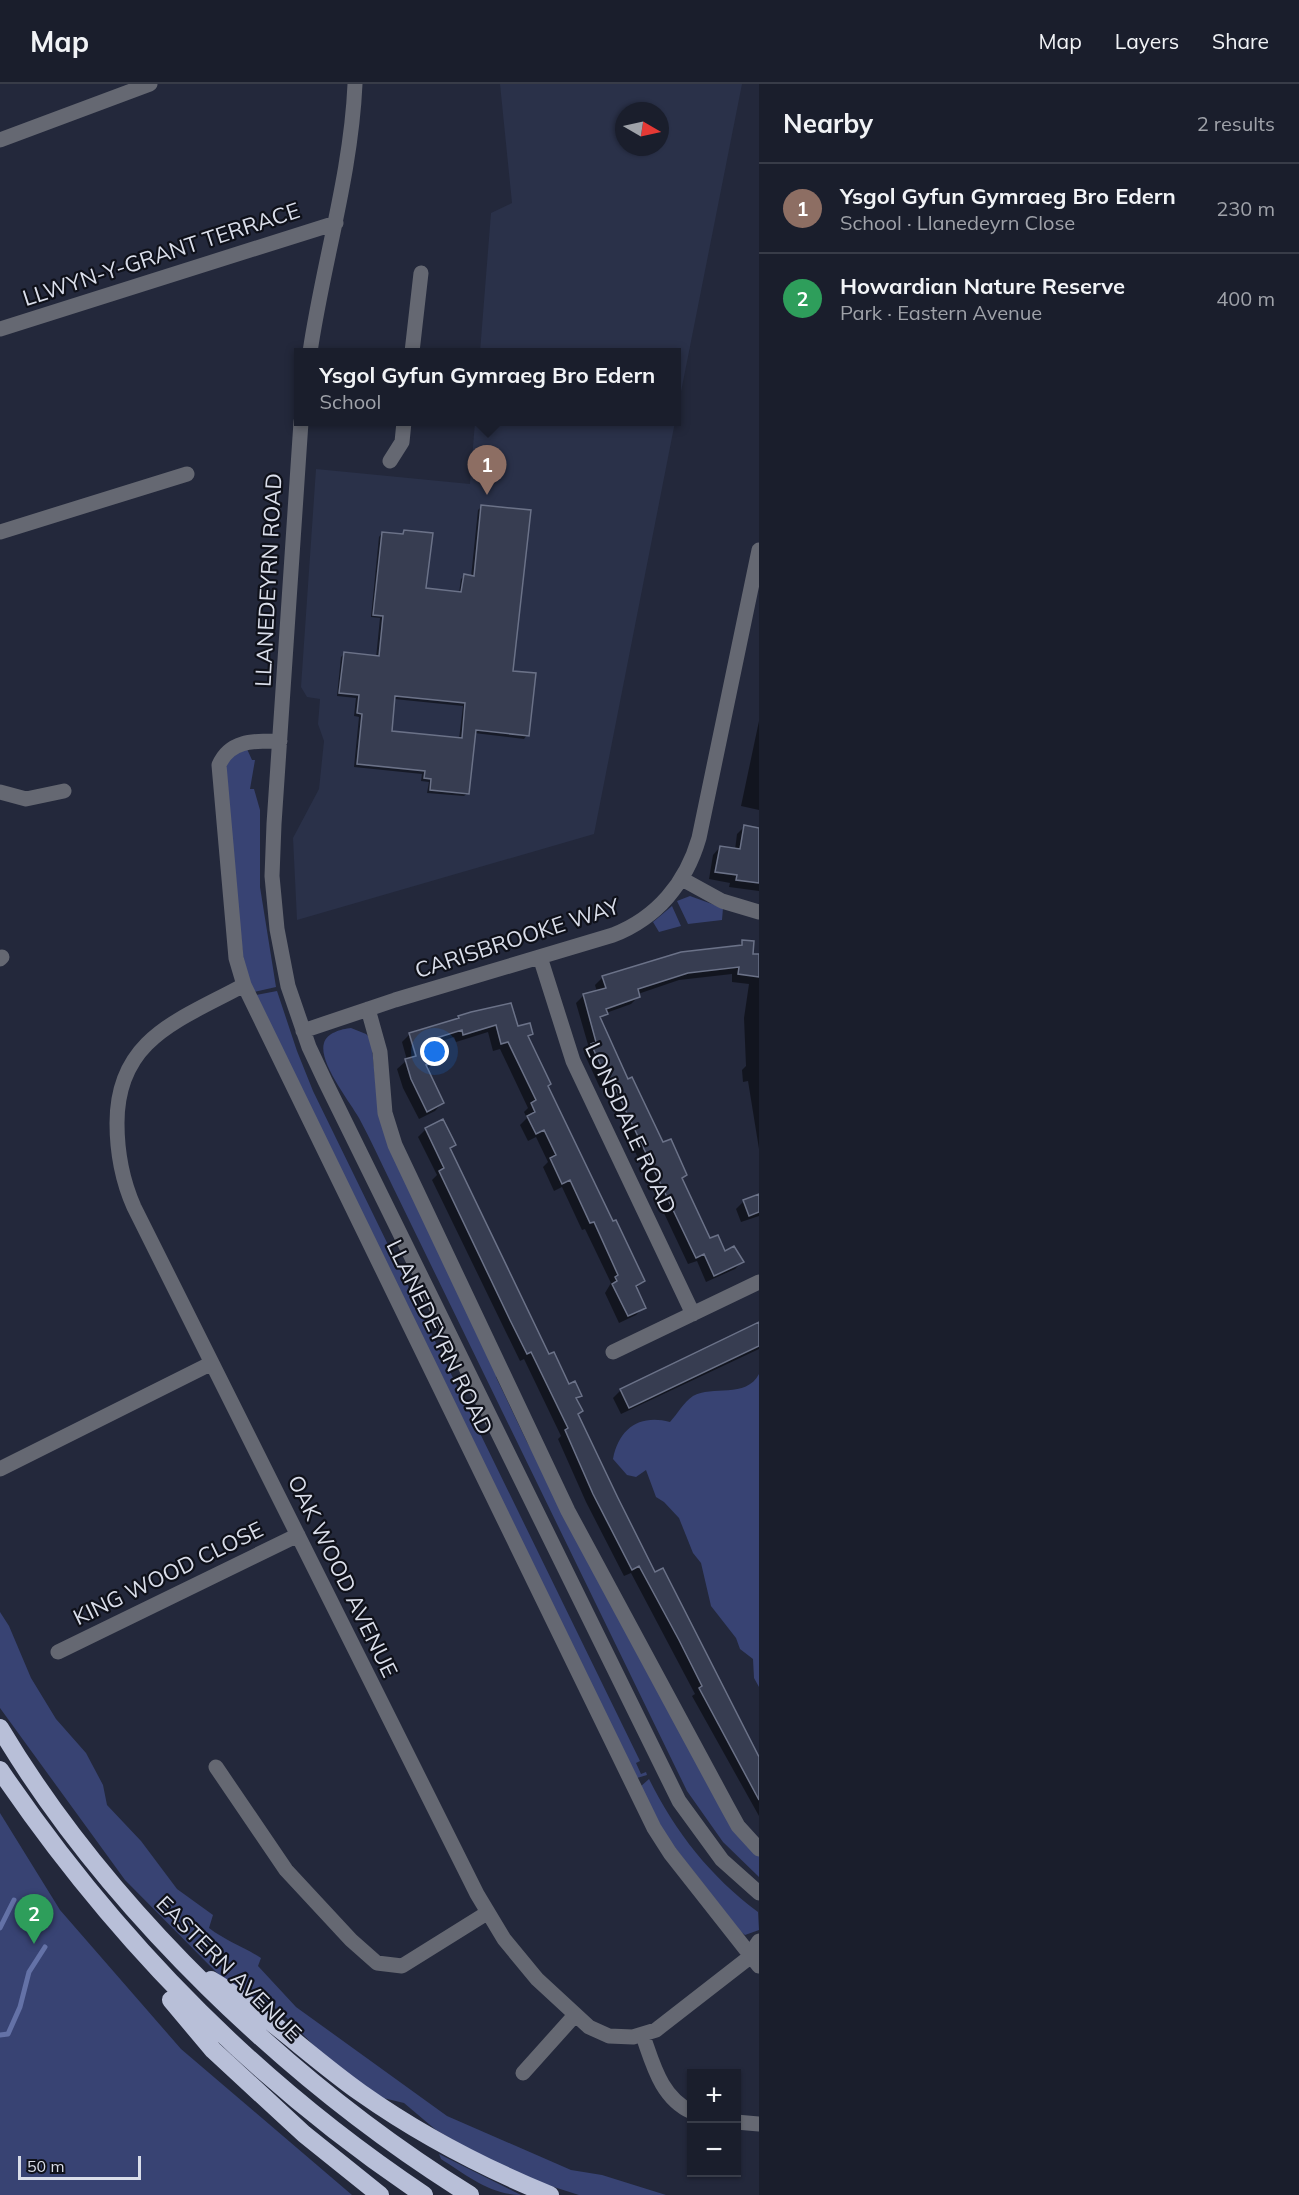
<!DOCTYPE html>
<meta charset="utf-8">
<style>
:root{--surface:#1a1e2c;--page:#232734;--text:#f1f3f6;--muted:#9fa2a9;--line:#383c48;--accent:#d8b434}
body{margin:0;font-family:Mulish,sans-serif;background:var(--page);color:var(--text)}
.controls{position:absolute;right:18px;bottom:18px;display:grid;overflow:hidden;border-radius:0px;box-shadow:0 2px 4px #0004}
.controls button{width:54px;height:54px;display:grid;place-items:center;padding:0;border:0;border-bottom:2px solid var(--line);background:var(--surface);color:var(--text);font:30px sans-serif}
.compass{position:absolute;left:615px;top:18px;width:54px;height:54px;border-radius:50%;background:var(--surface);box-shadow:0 2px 4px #0004;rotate:99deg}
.scale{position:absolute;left:18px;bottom:15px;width:123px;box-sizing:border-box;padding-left:6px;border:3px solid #dadeea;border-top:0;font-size:16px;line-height:21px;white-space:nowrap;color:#dadeea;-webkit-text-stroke:4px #0f111a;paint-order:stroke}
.you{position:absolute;left:435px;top:968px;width:21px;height:21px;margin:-15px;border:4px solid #fff;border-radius:50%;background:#1a73e8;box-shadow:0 0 0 9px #1a73e833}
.badge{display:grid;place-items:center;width:39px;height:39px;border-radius:50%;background:var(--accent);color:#fff;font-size:20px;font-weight:700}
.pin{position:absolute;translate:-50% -50px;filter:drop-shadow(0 2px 3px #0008)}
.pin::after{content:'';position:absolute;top:32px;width:21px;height:18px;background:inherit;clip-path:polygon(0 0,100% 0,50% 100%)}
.popup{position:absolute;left:294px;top:264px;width:387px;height:78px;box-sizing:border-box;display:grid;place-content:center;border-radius:0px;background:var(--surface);filter:drop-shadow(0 2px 4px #0005);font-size:20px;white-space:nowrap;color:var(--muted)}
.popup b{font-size:22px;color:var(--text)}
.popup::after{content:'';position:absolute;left:50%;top:100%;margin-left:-12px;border:12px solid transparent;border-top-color:var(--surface)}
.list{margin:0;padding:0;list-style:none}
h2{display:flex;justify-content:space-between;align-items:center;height:78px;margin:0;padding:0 24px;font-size:26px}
h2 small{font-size:20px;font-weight:400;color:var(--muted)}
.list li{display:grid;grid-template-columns:39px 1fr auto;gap:18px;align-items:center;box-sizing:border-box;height:90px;padding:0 24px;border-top:2px solid var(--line)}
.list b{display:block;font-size:22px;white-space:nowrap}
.list p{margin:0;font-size:20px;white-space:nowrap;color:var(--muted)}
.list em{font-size:20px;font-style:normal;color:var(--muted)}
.map{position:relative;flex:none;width:759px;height:2111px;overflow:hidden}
header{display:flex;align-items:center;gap:36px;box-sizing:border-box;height:84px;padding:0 30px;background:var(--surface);border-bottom:2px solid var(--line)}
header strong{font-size:28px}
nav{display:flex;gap:33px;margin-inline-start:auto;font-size:21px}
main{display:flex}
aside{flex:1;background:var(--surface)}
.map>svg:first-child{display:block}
</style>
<header>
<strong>Map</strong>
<nav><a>Map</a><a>Layers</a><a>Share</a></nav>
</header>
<main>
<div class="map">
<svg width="759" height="2111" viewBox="0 0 759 2111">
<rect width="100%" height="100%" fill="#23283b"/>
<path fill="#2a3149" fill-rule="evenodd" d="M 500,0 L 742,0 L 676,333 L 676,268 L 480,268 L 491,129 L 512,119 ZM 624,27 L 660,27 L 660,63 L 624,63 Z
M 475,338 L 675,338 L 594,750 L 297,836 L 293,754 L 319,705 L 324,657 L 318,640 L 320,615 L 307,613 L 301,603 L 316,385 L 470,400 Z"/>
<path fill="#384373" d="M 247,665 L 252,676 L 255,676 L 250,705 L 254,705 L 260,726 L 260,803 L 276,903 L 254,908 L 244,882 L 224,689 L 229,673 Z
M 690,812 L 723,824 L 722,836 L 688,840 L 677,817 Z
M 672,822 L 681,842 L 659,848 L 653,838 Z
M 277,907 L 297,967 L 313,1007 L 640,1677 L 636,1679 L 641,1690 L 646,1688 L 647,1691 L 637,1694 L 256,911 Z
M 351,944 L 366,950 L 371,955 L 376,1002 L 498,1289 L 496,1293 L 527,1358 L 759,1770 L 759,1793 L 723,1758 L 687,1707 L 392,1101 C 381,1079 371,1056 359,1034 C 350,1018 318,978 324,959 C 327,949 341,945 351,944 Z
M 759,1290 L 759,1603 L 754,1594 L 753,1575 L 740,1565 L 736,1554 L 711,1522 L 701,1479 L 693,1469 L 679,1434 L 664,1418 L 656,1413 L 646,1386 L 636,1393 L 627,1391 L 613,1375 C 619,1344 640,1330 670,1338 C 678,1329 683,1319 693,1312 C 712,1301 746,1315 759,1290 Z
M 0,1528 L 9,1542 L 31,1594 L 56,1635 L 86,1669 L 103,1701 L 107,1721 L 141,1757 L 177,1805 L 213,1831 L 209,1844 C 226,1857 244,1863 261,1874 L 258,1882 L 296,1923 L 447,2032 L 571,2086 L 602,2091 L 666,2111 L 579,2111 L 513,2090 L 436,2046 L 404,2019 L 375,2012 L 326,1974 L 279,1926 L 254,1916 L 220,1892 L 125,1796 L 0,1624 Z
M 649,1695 C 676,1749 710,1792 758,1828 L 759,1846 L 745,1851 L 740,1847 L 665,1751 L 640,1703 Z
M 0,1729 L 60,1826 L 181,1965 L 352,2111 L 0,2111 Z
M 439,2070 L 521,2111 C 491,2111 466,2091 441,2075 Z"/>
<path fill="#0007" fill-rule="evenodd" d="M 482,422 L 511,589 L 527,651 L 524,655 L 474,649 L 468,709 L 464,712 L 427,709 L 429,698 L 421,697 L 422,690 L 354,683 L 359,633 L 354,632 L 356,614 L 337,612 L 341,573 L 344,570 L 376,574 L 380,534 L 371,533 L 379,453 L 382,449 L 401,451 L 405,448 L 425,506 L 459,509 L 461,495 L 464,492 L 471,493 L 478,426 ZM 394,615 L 463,622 L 459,655 L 390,648 Z
M 759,637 L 759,726 L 741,722 Z
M 744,743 L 759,745 L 759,807 L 729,803 L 730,799 L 709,795 L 713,771 L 720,763 L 735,766 L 737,750 Z
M 743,858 L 751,871 L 759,872 L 759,1065 L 748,997 L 743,998 L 742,986 L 746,982 L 744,934 L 749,900 L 732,898 L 732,890 L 679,896 L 638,910 L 639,912 L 631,920 L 606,929 L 599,936 L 627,997 L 663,1060 L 685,1091 L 681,1095 L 710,1156 L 724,1169 L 742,1178 L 735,1185 L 706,1198 L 697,1177 L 688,1180 L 604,1002 L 600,1004 L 584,969 L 589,964 L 576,919 L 583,912 L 597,908 L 595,901 L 603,893 L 737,863 Z
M 459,933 L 517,944 L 532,950 L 528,954 L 547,1002 L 612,1139 L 643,1197 L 636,1205 L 644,1223 L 636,1231 L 619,1239 L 605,1209 L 611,1199 L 585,1145 L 582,1146 L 562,1103 L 554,1107 L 543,1083 L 548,1078 L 536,1053 L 528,1057 L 520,1041 L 527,1034 L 524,1028 L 528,1024 L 500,965 L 493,967 L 488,948 L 456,958 L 454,953 L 433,960 L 437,977 L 426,986 L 442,1019 L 435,1027 L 419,1035 L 403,1004 L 397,985 L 407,976 L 402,958 L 410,950 L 455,937 ZM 409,953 L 412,953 L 419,979 L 417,980 Z
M 442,1037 L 454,1061 L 449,1066 L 548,1272 L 568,1302 L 580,1312 L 576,1316 L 581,1327 L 577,1331 L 655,1490 L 759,1674 L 759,1732 L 692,1612 L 695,1610 L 631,1489 L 624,1492 L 586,1418 L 558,1355 L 561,1352 L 524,1275 L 520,1277 L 432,1096 L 437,1091 L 418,1053 L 426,1045 Z
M 759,1112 L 759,1132 L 741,1138 L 736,1125 L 744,1117 Z
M 759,1240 L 759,1265 L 621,1330 L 613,1314 L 621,1306 Z"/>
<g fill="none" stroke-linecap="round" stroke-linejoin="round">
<path stroke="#6472a7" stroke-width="5" d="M 0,1844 L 14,1816
M 0,1951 L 8,1950 L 20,1923 L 29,1888 L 45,1863"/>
</g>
<path fill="#373d51" stroke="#6b7288" stroke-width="1.5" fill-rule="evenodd" d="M 481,421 L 531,426 L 513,587 L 536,589 L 529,652 L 476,646 L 469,710 L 430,706 L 431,695 L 424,694 L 425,687 L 357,680 L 362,630 L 357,629 L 359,611 L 339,609 L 344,568 L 379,572 L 383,532 L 373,531 L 382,448 L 403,450 L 404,446 L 433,449 L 426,504 L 461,508 L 464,490 L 474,492 ZM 395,612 L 465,619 L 462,654 L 392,647 Z
M 744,741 L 759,744 L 759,799 L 736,796 L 737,791 L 715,788 L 720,762 L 740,765 Z
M 742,856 L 754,857 L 753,870 L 759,870 L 759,893 L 738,890 L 739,883 L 688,889 L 638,905 L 640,913 L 606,925 L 608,930 L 600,933 L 628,995 L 632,993 L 663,1058 L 671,1055 L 687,1091 L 682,1094 L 710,1154 L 718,1151 L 725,1167 L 734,1162 L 744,1178 L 714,1192 L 704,1170 L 696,1174 L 611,996 L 608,997 L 591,960 L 596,958 L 583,910 L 606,904 L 602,892 L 681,868 L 742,861 Z
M 511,919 L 518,942 L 530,939 L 533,950 L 528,952 L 551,1000 L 548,1002 L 613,1137 L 616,1136 L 645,1197 L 636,1202 L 646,1224 L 628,1232 L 612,1200 L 617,1197 L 615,1193 L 618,1191 L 594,1138 L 590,1139 L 570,1096 L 562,1100 L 550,1074 L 556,1071 L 544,1046 L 536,1050 L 527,1032 L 535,1028 L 531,1019 L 536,1016 L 508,958 L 501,960 L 496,941 L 463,951 L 462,946 L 433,955 L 439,977 L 426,981 L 444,1019 L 427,1028 L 411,995 L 405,975 L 416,972 L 409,949 L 459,934 L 458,932 L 471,928 Z
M 443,1035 L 456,1061 L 450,1064 L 549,1270 L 554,1268 L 569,1300 L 575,1297 L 582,1312 L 576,1314 L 583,1327 L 578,1330 L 618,1414 L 655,1488 L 663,1484 L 759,1673 L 759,1716 L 699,1604 L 702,1602 L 679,1556 L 639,1482 L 632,1486 L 593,1410 L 565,1346 L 568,1344 L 531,1268 L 527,1270 L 510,1236 L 439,1087 L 444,1084 L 425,1044 Z
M 759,1110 L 759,1128 L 749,1132 L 743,1116 Z
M 759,1238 L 759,1262 L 629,1324 L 620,1305 Z"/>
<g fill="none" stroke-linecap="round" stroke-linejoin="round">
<path stroke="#656872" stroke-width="15" d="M 0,56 L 150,0
M 0,245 L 336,139
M 310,268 C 323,179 351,91 355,0
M 412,268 L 421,189
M 301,338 L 274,740 L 272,792 L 277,845 L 288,902 L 309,963 L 325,997 L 679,1717 L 722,1776 L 759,1809
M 390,377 L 402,358 L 404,338
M 0,448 L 187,390
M 280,657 C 256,657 230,655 219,681 L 236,874 L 244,901 L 654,1744 L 670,1769 L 759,1882
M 0,708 L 26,715 L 64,707
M 682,795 L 722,817 L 759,828
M 540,873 L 573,977 L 693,1230
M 0,875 L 2,873
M 244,901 C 180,936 117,954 117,1039 C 117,1069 122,1096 134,1123 L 477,1810 L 504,1855 L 537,1895 L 589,1943 L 609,1952 L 633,1953 L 656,1946 L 746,1876 L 759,1857
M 368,925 L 380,968 L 385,1029 L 395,1061 L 568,1427 L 727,1722 L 738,1742 L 759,1765
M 303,947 L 395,916 L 613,851 C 657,834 686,799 699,754 L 759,466
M 613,1268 L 759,1198
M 0,1385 L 212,1279
M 58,1568 L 298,1451
M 216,1683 L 286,1786 L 351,1856 L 377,1879 L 402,1882 L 487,1829
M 643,1952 C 653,1980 661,2014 692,2028
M 523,1989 L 575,1931
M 736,2038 L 759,2040"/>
<path stroke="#b8bfd8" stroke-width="18" d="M 0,1644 C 108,1825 291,2000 470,2111
M 0,1686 C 114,1854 256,1999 424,2111
M 211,1896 C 265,1928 310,1973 361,2009 C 419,2050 484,2084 550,2111
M 171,1916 L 213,1966 L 304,2050 L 380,2111"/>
</g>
<g text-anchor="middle" stroke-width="4.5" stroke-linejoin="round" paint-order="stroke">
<g font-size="22" fill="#dadeea" stroke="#0f111a">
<text transform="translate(161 170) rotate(-18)" y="8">LLWYN-Y-GRANT TERRACE</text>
<text transform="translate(268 496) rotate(-87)" y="8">LLANEDEYRN ROAD</text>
<text transform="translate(517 854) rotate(-18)" y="8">CARISBROOKE WAY</text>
<text transform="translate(631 1044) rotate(65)" y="8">LONSDALE ROAD</text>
<text transform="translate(440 1253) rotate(64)" y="8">LLANEDEYRN ROAD</text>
<text transform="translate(168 1489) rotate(-26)" y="8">KING WOOD CLOSE</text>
<text transform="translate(343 1492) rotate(64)" y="8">OAK WOOD AVENUE</text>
<text transform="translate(229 1884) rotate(45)" y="8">EASTERN AVENUE</text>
</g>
</g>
</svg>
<div class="controls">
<button>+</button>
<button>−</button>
</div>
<svg class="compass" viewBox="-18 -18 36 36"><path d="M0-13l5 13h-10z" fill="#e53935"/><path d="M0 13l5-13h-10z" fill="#9fa2a9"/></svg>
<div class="scale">50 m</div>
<div class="you"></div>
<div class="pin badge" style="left:487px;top:411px;background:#8d6e63">1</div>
<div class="popup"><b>Ysgol Gyfun Gymraeg Bro Edern</b>School</div>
<div class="pin badge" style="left:34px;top:1860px;background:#2e9e5b">2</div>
</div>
<aside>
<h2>Nearby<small>2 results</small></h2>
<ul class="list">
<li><span class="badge" style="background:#8d6e63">1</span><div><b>Ysgol Gyfun Gymraeg Bro Edern</b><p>School · Llanedeyrn Close</p></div><em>230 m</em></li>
<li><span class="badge" style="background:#2e9e5b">2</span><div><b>Howardian Nature Reserve</b><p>Park · Eastern Avenue</p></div><em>400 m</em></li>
</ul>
</aside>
</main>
